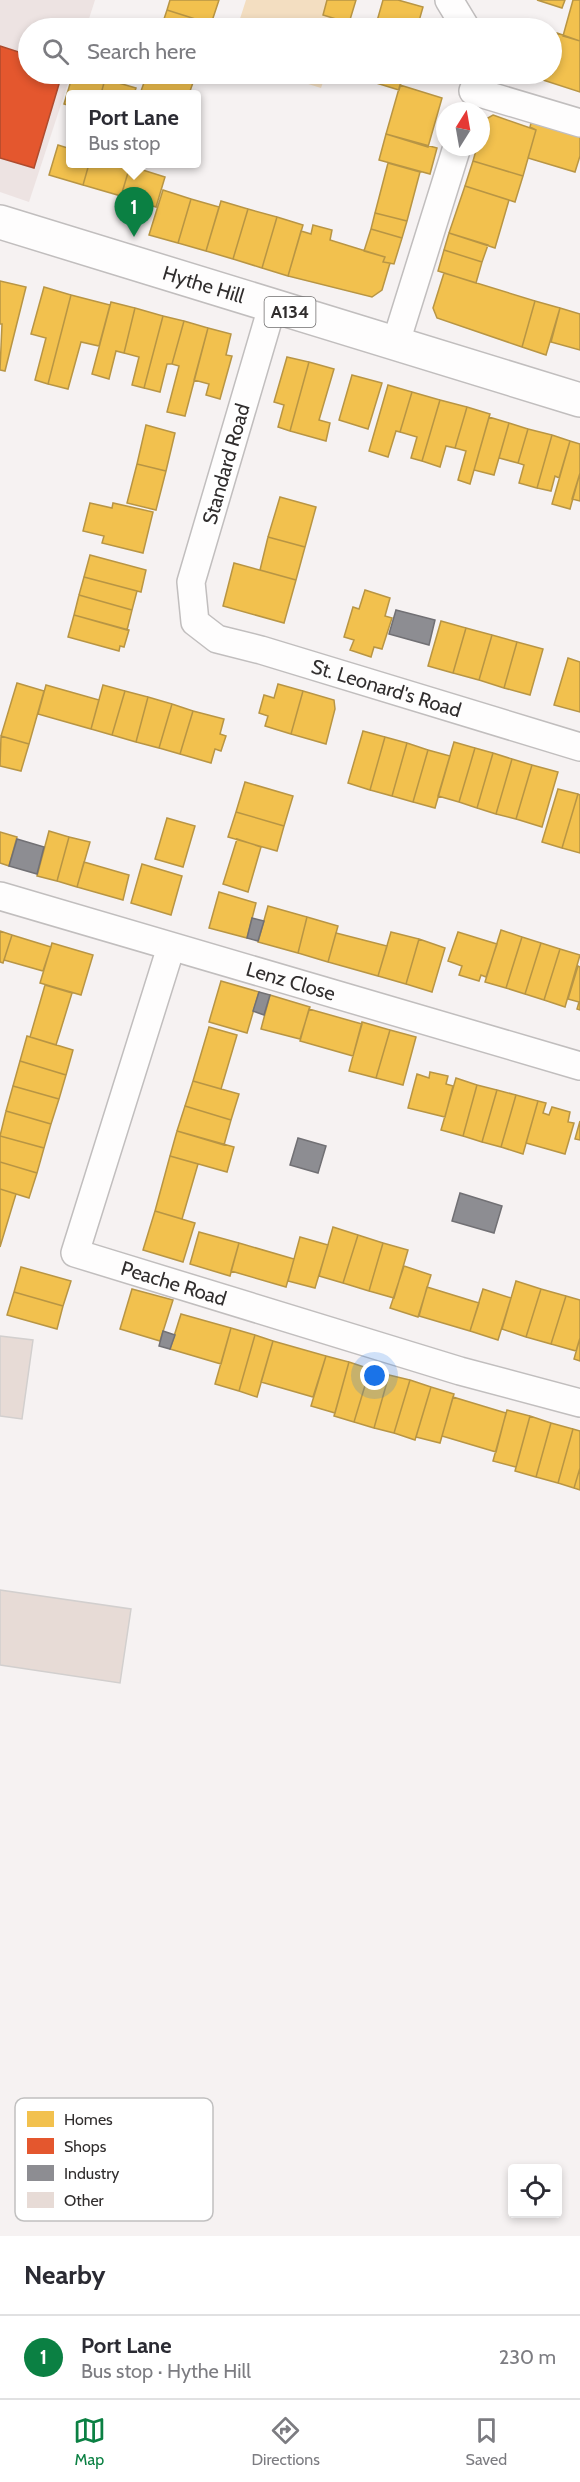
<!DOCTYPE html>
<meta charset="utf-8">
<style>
:root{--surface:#fff;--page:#f7f7f7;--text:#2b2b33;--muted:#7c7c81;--line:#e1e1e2;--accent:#0b8043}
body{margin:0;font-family:Cabin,sans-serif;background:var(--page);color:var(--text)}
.controls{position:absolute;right:18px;bottom:18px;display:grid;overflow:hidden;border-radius:6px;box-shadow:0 3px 9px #0003}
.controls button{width:54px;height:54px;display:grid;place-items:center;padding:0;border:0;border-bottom:2px solid var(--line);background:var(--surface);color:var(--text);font:30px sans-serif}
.compass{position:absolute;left:436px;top:102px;width:54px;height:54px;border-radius:50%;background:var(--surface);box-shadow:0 3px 9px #0003;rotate:11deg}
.you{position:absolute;left:375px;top:1376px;width:21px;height:21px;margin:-15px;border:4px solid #fff;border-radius:50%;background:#1a73e8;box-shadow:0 0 0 9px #1a73e833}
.badge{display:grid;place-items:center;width:39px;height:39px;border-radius:50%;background:var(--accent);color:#fff;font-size:20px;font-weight:700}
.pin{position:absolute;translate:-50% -50px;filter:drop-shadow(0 2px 3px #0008)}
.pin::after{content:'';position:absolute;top:32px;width:21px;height:18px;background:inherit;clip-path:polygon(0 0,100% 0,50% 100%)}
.popup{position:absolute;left:66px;top:90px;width:135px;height:78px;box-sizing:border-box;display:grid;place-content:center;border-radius:6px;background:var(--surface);filter:drop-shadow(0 2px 4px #0005);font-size:20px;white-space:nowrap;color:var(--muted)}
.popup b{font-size:22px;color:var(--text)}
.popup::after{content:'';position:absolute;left:50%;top:100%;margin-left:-12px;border:12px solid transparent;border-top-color:var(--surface)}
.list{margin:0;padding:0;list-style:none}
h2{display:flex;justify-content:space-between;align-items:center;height:78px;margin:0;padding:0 24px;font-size:26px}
h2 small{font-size:20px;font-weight:400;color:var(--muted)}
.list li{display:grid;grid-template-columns:39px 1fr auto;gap:18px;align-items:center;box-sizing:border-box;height:84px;padding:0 24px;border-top:2px solid var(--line)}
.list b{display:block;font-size:22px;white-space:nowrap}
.list p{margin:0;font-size:20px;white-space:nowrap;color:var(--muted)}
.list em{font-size:20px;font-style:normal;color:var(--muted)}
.icon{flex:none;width:33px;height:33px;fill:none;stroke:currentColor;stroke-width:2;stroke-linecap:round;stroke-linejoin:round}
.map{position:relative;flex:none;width:580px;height:2236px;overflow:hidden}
.search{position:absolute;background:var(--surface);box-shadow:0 3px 9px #0003;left:18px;right:18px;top:18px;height:66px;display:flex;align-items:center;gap:15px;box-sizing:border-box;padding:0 21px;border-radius:33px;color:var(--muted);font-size:22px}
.sheet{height:162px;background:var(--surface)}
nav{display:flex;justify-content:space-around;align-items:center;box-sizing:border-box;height:84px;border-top:2px solid var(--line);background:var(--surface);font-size:16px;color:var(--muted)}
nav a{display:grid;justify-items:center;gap:3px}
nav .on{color:var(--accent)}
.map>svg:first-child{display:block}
</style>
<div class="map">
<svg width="580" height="2236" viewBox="0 0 580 2236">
<rect width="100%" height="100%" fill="#f6f2f2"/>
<path fill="#ede3e2" d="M 0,0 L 95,0 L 86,28 L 28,28 L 28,74 L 71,74 L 29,202 L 0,192 Z"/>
<path fill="#f3dec1" d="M 246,0 L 350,0 L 340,28 L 237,28 Z
M 276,74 L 326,74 L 321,88 Z"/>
<path fill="#f2c14e" stroke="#b89544" stroke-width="1.5" d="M 170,0 L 219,0 L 211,24 L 167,10 Z
M 327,0 L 356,0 L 349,23 L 323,15 Z
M 383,0 L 398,0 L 423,7 L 417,28 L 375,28 Z
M 537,0 L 565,0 L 562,8 Z
M 573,0 L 580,0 L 580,41 L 563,36 Z
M 167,10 L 211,24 L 210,28 L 161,28 Z
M 557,33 L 580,41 L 580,92 L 543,80 L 545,74 L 552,74 L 552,52 Z
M 73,74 L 88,74 L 105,79 L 101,94 L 71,94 L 71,106 L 64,104 Z
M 147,74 L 196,74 L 189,94 L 140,94 Z
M 361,74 L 404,74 L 399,90 L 360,78 Z
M 105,79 L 136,88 L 134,94 L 101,94 Z
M 400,85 L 442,98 L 428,147 L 386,134 Z
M 493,115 L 536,130 L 523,176 L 473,161 L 477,147 L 481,147 L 481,134 L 486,119 Z
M 532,119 L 580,134 L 580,156 L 575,172 L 528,158 L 536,130 L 530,127 Z
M 386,134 L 437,148 L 430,174 L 379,160 Z
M 58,145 L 71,149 L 71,164 L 89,164 L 83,185 L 49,175 Z
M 473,161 L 523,176 L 515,202 L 465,186 Z
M 388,163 L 420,172 L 407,221 L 375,213 Z
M 89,164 L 121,164 L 130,166 L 121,196 L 83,185 Z
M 130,166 L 165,177 L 156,207 L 121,196 Z
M 465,186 L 509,200 L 495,248 L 449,233 Z
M 163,190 L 191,199 L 178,243 L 149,235 Z
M 191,199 L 219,207 L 206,251 L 178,243 Z
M 221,201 L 248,209 L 233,259 L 206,251 Z
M 248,209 L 277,217 L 262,268 L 233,259 Z
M 375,213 L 407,221 L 402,238 L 371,229 Z
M 277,217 L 303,225 L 288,276 L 262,268 Z
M 313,225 L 332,230 L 330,240 L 385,257 L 383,262 L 390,263 L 382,290 L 372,297 L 288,276 L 301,231 L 311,234 Z
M 371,229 L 402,238 L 394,264 L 383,262 L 385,257 L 364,251 Z
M 449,233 L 488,245 L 482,262 L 444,250 Z
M 444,250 L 482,262 L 476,283 L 438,271 Z
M 444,273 L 535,301 L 522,347 L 437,318 L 433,308 Z
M 0,281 L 26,287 L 5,371 L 0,370 L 2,324 L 0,324 Z
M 44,287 L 71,295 L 48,384 L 35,380 L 46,338 L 31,334 Z
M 71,295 L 110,305 L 99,346 L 81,342 L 68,389 L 48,384 Z
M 535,301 L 560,308 L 546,355 L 522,347 Z
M 111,302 L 135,308 L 124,353 L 116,351 L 109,379 L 92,374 Z
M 135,308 L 163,316 L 144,388 L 132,385 L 139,357 L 124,353 Z
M 560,308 L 580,314 L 580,350 L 551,342 Z
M 163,316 L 184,321 L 172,364 L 167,364 L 160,392 L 144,388 Z
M 184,321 L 208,328 L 185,416 L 167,412 L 179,366 L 172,364 Z
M 208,328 L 231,334 L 226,355 L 232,356 L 220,399 L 206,395 L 209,384 L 194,380 Z
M 287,357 L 309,362 L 290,431 L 278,427 L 284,405 L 274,402 Z
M 309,362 L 334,369 L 319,420 L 330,423 L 326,441 L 290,431 Z
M 352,375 L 382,383 L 368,429 L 339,420 Z
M 388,385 L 412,392 L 400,432 L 396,431 L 388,457 L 369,451 Z
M 412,392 L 440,400 L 422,461 L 411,458 L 417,437 L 400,432 Z
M 440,400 L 467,407 L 455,448 L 446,446 L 440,467 L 422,461 Z
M 467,407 L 490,414 L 470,484 L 458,480 L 466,451 L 455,448 Z
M 489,417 L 509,423 L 494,475 L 474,470 Z
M 509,423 L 528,429 L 518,463 L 499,458 Z
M 146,425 L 175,433 L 166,471 L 137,464 Z
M 528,429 L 552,435 L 537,488 L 519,483 L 524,465 L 518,463 Z
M 552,435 L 570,441 L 559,478 L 555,476 L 551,491 L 537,488 Z
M 570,441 L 580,444 L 580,473 L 570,509 L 552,504 Z
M 137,464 L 166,471 L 156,510 L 127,503 Z
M 580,473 L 580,501 L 572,499 Z
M 280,497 L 316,507 L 305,547 L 268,537 Z
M 90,503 L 112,508 L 113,503 L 153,512 L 143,553 L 102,543 L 104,536 L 83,531 Z
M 268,537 L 305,547 L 296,580 L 260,570 Z
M 90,555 L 146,570 L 141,592 L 84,577 Z
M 234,563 L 296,580 L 284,623 L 223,606 Z
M 84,577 L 137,591 L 132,610 L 79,595 Z
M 365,590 L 390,598 L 385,616 L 392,618 L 382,649 L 374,647 L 371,657 L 350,650 L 354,640 L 344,637 L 353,607 L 359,609 Z
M 79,595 L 132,610 L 127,630 L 74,615 Z
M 74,615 L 129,630 L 124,647 L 120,646 L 119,651 L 68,637 Z
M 441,621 L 466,628 L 453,673 L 428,666 Z
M 466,628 L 492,635 L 479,680 L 453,673 Z
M 492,635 L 517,642 L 504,688 L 479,680 Z
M 517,642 L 543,649 L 530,695 L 504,688 Z
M 568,658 L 580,662 L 580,712 L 554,705 Z
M 17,683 L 44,691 L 29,744 L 1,736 Z
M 278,684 L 303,691 L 291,734 L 265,726 L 268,716 L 259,713 L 264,695 L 274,698 Z
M 46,685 L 99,700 L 91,729 L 38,714 Z
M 103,685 L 125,691 L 112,735 L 91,729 Z
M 125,691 L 148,697 L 136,742 L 112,735 Z
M 303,691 L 334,700 L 335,709 L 326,744 L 291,734 Z
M 148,697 L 172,704 L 159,748 L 136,742 Z
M 172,704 L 193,711 L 180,754 L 159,748 Z
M 193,711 L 224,719 L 220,734 L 226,736 L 221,751 L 215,749 L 211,763 L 180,754 Z
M 363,731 L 385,737 L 370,790 L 348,783 Z
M 1,736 L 29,744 L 21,771 L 0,766 Z
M 385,737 L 407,743 L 392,796 L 370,790 Z
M 454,742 L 475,748 L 459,802 L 438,796 Z
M 407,743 L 428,750 L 413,802 L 392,796 Z
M 475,748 L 493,753 L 477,808 L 459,802 Z
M 428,750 L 450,756 L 435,808 L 413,802 Z
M 493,753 L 512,759 L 496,814 L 477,808 Z
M 512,759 L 532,765 L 516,819 L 496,814 Z
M 532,765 L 558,772 L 542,827 L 516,819 Z
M 245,782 L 293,796 L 284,826 L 236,812 Z
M 558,789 L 578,794 L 562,848 L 542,842 Z
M 578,794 L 580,795 L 580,853 L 562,848 Z
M 236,812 L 284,826 L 277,851 L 228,837 Z
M 167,818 L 195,826 L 183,867 L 155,859 Z
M 49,831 L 69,837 L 57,881 L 37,876 Z
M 0,832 L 17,837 L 9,866 L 0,863 Z
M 69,837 L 90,842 L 77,887 L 57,881 Z
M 237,839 L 261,847 L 248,892 L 223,884 Z
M 84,862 L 129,875 L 123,900 L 77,887 Z
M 142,864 L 182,876 L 171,915 L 131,903 Z
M 219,892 L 256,903 L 247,938 L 209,928 Z
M 268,906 L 307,917 L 298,953 L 258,942 Z
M 307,917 L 338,926 L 328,962 L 298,953 Z
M 501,930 L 522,937 L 506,988 L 485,982 Z
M 0,931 L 12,935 L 3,963 L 0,962 Z
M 391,932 L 419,939 L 406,984 L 378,976 Z
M 458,932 L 497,944 L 486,977 L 481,975 L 479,981 L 459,975 L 462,966 L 448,961 Z
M 336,933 L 387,946 L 378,976 L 328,962 Z
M 12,935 L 51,947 L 43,971 L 4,960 Z
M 522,937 L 541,943 L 525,994 L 506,988 Z
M 419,939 L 445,948 L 432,992 L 406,984 Z
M 52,943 L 93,955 L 81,995 L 40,983 Z
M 541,943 L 560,949 L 544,1000 L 525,994 Z
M 560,949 L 580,955 L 565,1007 L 544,1000 Z
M 578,966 L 580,967 L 580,1010 L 577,1009 L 579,1002 L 568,999 Z
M 221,981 L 259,992 L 247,1033 L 209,1022 Z
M 45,985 L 72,993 L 56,1045 L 30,1037 Z
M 270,995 L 310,1007 L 300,1039 L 261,1029 Z
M 309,1009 L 362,1024 L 353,1056 L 300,1041 Z
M 362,1022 L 390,1030 L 376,1078 L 349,1071 Z
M 209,1027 L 237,1035 L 221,1089 L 193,1081 Z
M 390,1030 L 416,1037 L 403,1085 L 376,1078 Z
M 27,1036 L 73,1050 L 66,1075 L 20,1061 Z
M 20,1061 L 66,1075 L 59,1099 L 13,1086 Z
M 430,1072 L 448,1076 L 446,1084 L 453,1086 L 445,1117 L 408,1108 L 417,1074 L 429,1078 Z
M 456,1078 L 477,1085 L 463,1136 L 441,1130 Z
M 193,1081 L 239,1094 L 231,1120 L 185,1106 Z
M 477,1085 L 497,1090 L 482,1142 L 463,1136 Z
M 13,1086 L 59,1099 L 51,1124 L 6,1111 Z
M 497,1090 L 516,1095 L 501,1147 L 482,1142 Z
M 516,1095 L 538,1101 L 523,1154 L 501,1147 Z
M 538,1101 L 546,1103 L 543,1113 L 549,1115 L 552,1107 L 570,1112 L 568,1122 L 574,1123 L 565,1154 L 526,1143 Z
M 185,1106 L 231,1120 L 224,1145 L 177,1131 Z
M 6,1111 L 51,1124 L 44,1148 L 0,1136 Z
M 580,1121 L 580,1140 L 575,1139 Z
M 177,1131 L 234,1147 L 227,1172 L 170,1156 Z
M 0,1136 L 44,1148 L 37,1173 L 0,1162 Z
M 170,1156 L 198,1164 L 182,1219 L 155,1211 Z
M 0,1162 L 37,1173 L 29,1198 L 0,1189 Z
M 0,1189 L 16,1194 L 0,1247 Z
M 155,1211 L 195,1223 L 183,1262 L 143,1250 Z
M 333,1227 L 358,1235 L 343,1283 L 319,1276 Z
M 199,1232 L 239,1243 L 230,1276 L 190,1264 Z
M 358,1235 L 383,1243 L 369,1291 L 343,1283 Z
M 300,1237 L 328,1245 L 315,1288 L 288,1281 Z
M 239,1243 L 294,1259 L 286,1287 L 231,1271 Z
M 383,1243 L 408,1250 L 394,1298 L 369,1291 Z
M 404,1266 L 431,1275 L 418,1317 L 390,1308 Z
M 21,1267 L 71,1281 L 63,1306 L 14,1292 Z
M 516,1281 L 541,1289 L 526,1337 L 502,1329 Z
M 427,1287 L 479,1303 L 470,1331 L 419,1316 Z
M 132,1289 L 173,1300 L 160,1341 L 120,1329 Z
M 483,1289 L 511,1298 L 498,1340 L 470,1331 Z
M 541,1289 L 566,1296 L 551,1344 L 526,1337 Z
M 14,1292 L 63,1306 L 57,1329 L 7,1315 Z
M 566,1296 L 580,1300 L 580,1338 L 576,1351 L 551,1344 Z
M 181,1314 L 231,1328 L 221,1364 L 170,1349 Z
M 231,1328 L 255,1335 L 239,1391 L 215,1384 Z
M 255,1335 L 273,1341 L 257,1397 L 239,1391 Z
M 580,1338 L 580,1361 L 574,1359 Z
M 273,1341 L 326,1356 L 313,1397 L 261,1382 Z
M 326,1356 L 349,1362 L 335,1413 L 311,1406 Z
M 349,1362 L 370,1369 L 354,1422 L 334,1416 Z
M 370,1369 L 389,1375 L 374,1428 L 354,1422 Z
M 389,1375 L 410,1380 L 394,1433 L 374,1428 Z
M 410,1380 L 431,1387 L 415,1440 L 394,1433 Z
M 431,1387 L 454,1394 L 440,1443 L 416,1437 Z
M 453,1397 L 506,1413 L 496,1452 L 442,1436 Z
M 507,1410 L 530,1416 L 516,1467 L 493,1461 Z
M 530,1416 L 551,1423 L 536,1477 L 515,1471 Z
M 551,1423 L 573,1429 L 558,1483 L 536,1477 Z
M 573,1429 L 580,1431 L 580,1468 L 574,1488 L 558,1483 Z
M 580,1468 L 580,1490 L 574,1488 Z"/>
<path fill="#e4572e" stroke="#ae4b2e" stroke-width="1.5" d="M 0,46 L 28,55 L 28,74 L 62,74 L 34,168 L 0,158 Z"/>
<path fill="#8d8d92" stroke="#717074" stroke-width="1.5" d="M 396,610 L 435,620 L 429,645 L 389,634 Z
M 17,839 L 44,847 L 37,874 L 9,866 Z
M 252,918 L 264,921 L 258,941 L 247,938 Z
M 259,992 L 270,995 L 264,1015 L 253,1011 Z
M 298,1138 L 326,1146 L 318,1173 L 290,1165 Z
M 460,1193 L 502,1206 L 494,1233 L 452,1221 Z
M 163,1331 L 175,1335 L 170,1349 L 159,1346 Z"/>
<path fill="#e7dbd6" stroke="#d2cfce" stroke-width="1.5" d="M 0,1336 L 33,1340 L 22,1419 L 0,1416 Z
M 0,1590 L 131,1609 L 120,1683 L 0,1665 Z"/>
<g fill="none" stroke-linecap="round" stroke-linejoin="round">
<g stroke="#c1bebe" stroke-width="30">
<g id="street">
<path d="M 449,0 L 466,28"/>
<path d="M 473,91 L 580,123"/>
<path id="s1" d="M 272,307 L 191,582 L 195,622 L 217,639 L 261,650 L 580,747"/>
<path d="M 396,342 L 457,147"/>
<path id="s2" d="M 0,896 L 580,1066"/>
<path id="s3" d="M 171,947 L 75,1253 L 460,1371 L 580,1403"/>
</g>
</g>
<g stroke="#c1bebe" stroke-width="36">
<g id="primary">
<path id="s4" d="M 0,222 L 580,400"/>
</g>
</g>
<use href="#street" stroke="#fefdfd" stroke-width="27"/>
<use href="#primary" stroke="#fefdfd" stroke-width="33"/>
</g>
<g text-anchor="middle" stroke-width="6" stroke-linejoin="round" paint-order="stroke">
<rect fill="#fff" stroke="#6f6d6d" stroke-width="1.5" x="264.5" y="297" width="51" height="30" rx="4.5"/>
<g font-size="18" font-weight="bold" fill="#312e2e">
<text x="290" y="318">A134</text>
</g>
<g font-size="20" fill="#312e2e" stroke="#fff">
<text dy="7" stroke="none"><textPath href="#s4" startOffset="213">Hythe Hill</textPath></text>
<text transform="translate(226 464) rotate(-74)" y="7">Standard Road</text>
<text dy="7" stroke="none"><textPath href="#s1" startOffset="531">St. Leonard's Road</textPath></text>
<text dy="7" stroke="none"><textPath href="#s2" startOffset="303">Lenz Close</textPath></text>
<text dy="7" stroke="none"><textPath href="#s3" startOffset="424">Peache Road</textPath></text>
</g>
</g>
<rect x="15" y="2098" width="198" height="123" rx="9" fill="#fff" stroke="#c1c0c0" stroke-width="1.5"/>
<rect x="27" y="2111" width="27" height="16" fill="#f2c14e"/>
<rect x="27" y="2138" width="27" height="16" fill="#e4572e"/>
<rect x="27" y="2165" width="27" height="16" fill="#8d8d92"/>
<rect x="27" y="2192" width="27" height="16" fill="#e7dbd6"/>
<g font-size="16" fill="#312e2e">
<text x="64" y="2125">Homes</text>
<text x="64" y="2152">Shops</text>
<text x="64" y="2179">Industry</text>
<text x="64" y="2206">Other</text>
</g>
</svg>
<div class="controls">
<button><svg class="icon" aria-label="locate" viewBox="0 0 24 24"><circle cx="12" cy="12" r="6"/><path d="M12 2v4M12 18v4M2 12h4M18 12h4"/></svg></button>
</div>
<svg class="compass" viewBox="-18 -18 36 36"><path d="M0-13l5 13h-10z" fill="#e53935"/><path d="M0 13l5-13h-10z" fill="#7c7c81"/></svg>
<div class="you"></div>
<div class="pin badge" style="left:134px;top:237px">1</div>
<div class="popup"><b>Port Lane</b>Bus stop</div>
<div class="search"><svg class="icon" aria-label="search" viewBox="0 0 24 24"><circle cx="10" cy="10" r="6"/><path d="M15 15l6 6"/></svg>Search here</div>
</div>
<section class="sheet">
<h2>Nearby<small></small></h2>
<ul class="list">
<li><span class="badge">1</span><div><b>Port Lane</b><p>Bus stop · Hythe Hill</p></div><em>230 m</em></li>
</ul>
</section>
<nav>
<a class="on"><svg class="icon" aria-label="map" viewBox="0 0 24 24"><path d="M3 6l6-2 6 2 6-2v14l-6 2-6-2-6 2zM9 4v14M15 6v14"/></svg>Map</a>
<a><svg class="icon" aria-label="directions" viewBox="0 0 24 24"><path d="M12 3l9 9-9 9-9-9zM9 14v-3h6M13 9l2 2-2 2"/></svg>Directions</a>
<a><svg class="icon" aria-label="saved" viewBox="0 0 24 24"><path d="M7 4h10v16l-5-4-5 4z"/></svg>Saved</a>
</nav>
